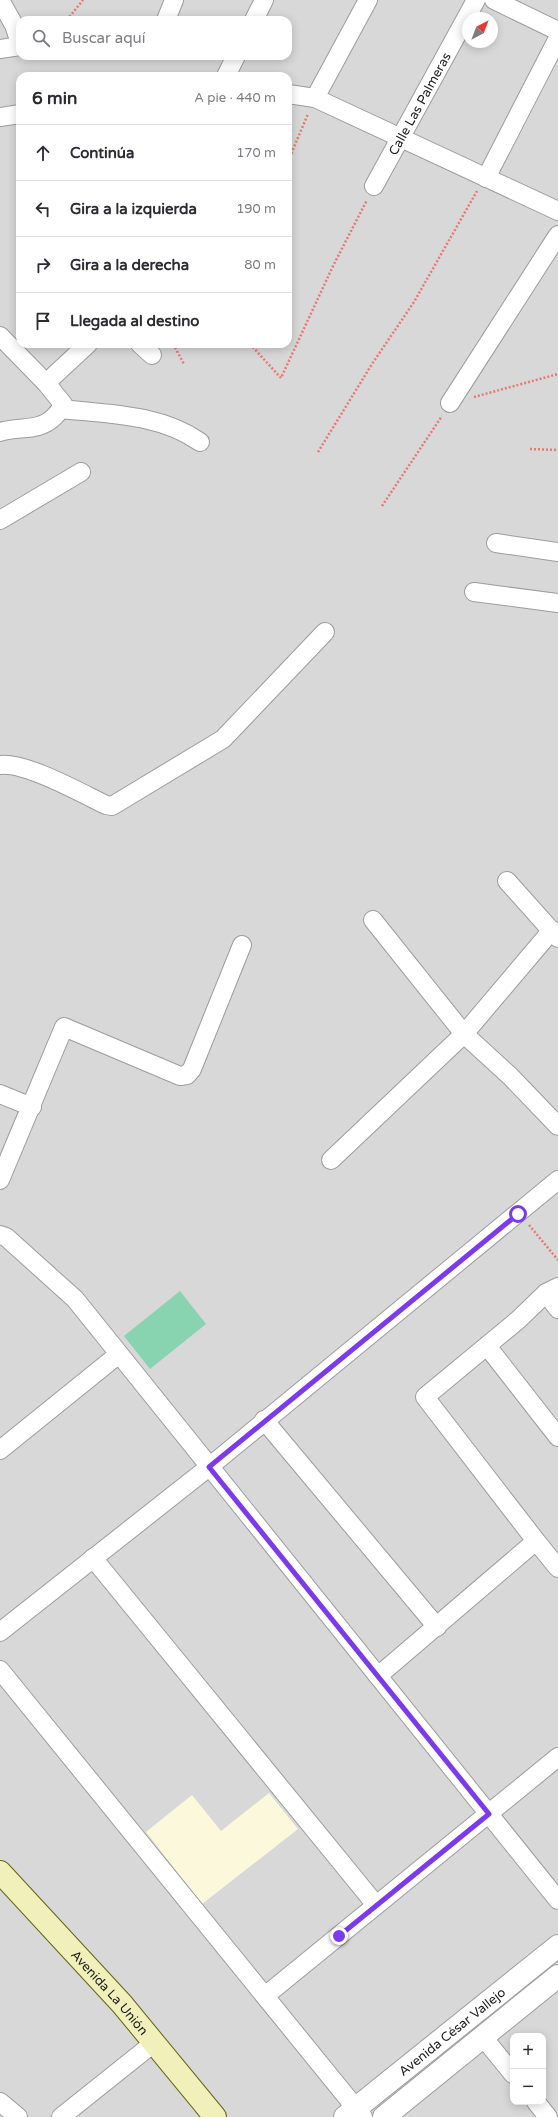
<!DOCTYPE html>
<html lang="es">
<meta charset="utf-8">
<style>
:root{--surface:#fff;--page:#f7f7f7;--text:#2b2b33;--muted:#7c7c81;--line:#e1e1e2}
body{margin:0;font-family:"Varela Round",sans-serif;background:var(--page);color:var(--text)}
.controls{position:absolute;right:12px;bottom:12px;display:grid;overflow:hidden;border-radius:8px;box-shadow:0 2px 10px #0003}
.controls button{width:36px;height:36px;display:grid;place-items:center;padding:0;border:0;border-bottom:1px solid var(--line);background:var(--surface);color:var(--text);font:20px sans-serif}
.compass{position:absolute;left:462px;top:12px;width:36px;height:36px;border-radius:50%;background:var(--surface);box-shadow:0 2px 10px #0003;rotate:42deg}
.stop{position:absolute;width:12px;height:12px;margin:-9px;border:3px solid #7c3aed;border-radius:50%;background:#fff}
.stop.end{background:#7c3aed;border-color:#fff;box-shadow:0 1px 4px #0008}
.list{margin:0;padding:0;list-style:none}
h2{display:flex;justify-content:space-between;align-items:center;height:52px;margin:0;padding:0 16px;font-size:17px}
h2 small{font-size:13px;font-weight:400;color:var(--muted)}
.list li{display:grid;grid-template-columns:26px 1fr auto;gap:12px;align-items:center;box-sizing:border-box;height:56px;padding:0 16px;border-top:1px solid var(--line)}
.list b{display:block;font-size:15px;white-space:nowrap}
.list em{font-size:13px;font-style:normal;color:var(--muted)}
.icon{flex:none;width:22px;height:22px;fill:none;stroke:currentColor;stroke-width:2;stroke-linecap:round;stroke-linejoin:round}
.map{position:relative;flex:none;width:558px;height:2117px;overflow:hidden}
.search{position:absolute;background:var(--surface);box-shadow:0 2px 10px #0003;left:16px;top:16px;width:276px;height:44px;display:flex;align-items:center;gap:10px;box-sizing:border-box;padding:0 14px;border-radius:12px;color:var(--muted);font-size:15px}
.panel{position:absolute;background:var(--surface);box-shadow:0 2px 10px #0003;left:16px;top:72px;width:276px;height:276px;border-radius:12px}
.map>svg:first-child{display:block}
</style>
<div class="map">
<svg width="558" height="2117" viewBox="0 0 558 2117">
<rect width="100%" height="100%" fill="#ece8e2"/>
<path fill="#d9d8d8" fill-rule="evenodd" d="M 0,0 L 558,0 L 558,2117 L 0,2117 ZM 468,18 L 492,18 L 492,42 L 468,42 ZM 20,20 L 288,20 L 288,56 L 20,56 ZM 20,76 L 288,76 L 288,344 L 20,344 ZM 513,2036 L 543,2036 L 543,2102 L 513,2102 Z"/>
<path fill="#fbf8dc" d="M 269,1793 L 298,1829 L 202,1904 L 146,1832 L 192,1795 L 221,1831 Z"/>
<path fill="#88d3b0" d="M 180,1291 L 206,1324 L 150,1369 L 124,1336 Z"/>
<g fill="none" stroke-linecap="round" stroke-linejoin="round">
<g stroke="#9c9c9c" stroke-width="20">
<g id="minor">
<path d="M 0,0 L 14,25 L 20,43"/>
<path d="M 494,0 L 558,31"/>
<path d="M 166,20 L 174,0"/>
<path d="M 254,20 L 264,0"/>
<path d="M 0,49 L 20,46"/>
<path d="M 226,76 L 236,56"/>
<path d="M 288,94 L 315,98 L 558,211"/>
<path d="M 315,98 L 368,0"/>
<path d="M 0,117 L 20,114"/>
<path d="M 486,178 L 558,38"/>
<path id="s1" d="M 374,186 L 476,0"/>
<path d="M 0,336 L 46,383 L 63,404 C 61,410 58,413 54,417 C 39,432 19,426 0,432"/>
<path d="M 140,344 L 152,355"/>
<path d="M 46,383 L 88,344"/>
<path d="M 450,403 L 558,235"/>
<path d="M 61,409 C 108,414 160,414 200,442"/>
<path d="M 0,520 L 81,472"/>
<path d="M 496,543 L 558,552"/>
<path d="M 474,592 L 558,603"/>
<path d="M 0,765 C 26,762 81,793 106,805 L 112,806 L 223,739 L 325,632"/>
<path d="M 507,881 L 558,938"/>
<path d="M 373,920 L 464,1034 L 510,1076 L 558,1126"/>
<path d="M 0,1094 L 32,1107"/>
<path d="M 331,1160 L 464,1034 L 552,930"/>
<path d="M 0,1180 L 64,1027 L 180,1076 L 187,1075 L 192,1069 L 242,945"/>
<path d="M 0,1235 L 6,1237 L 75,1299 L 558,1900"/>
<path d="M 558,1287 L 546,1293 L 518,1320 L 425,1397 L 536,1541 L 558,1568"/>
<path d="M 546,1293 L 558,1309"/>
<path d="M 487,1346 L 558,1437"/>
<path d="M 264,1420 L 437,1627"/>
<path d="M 0,1450 L 119,1354"/>
<path d="M 93,1558 L 376,1905"/>
<path d="M 0,1632 L 209,1467 L 558,1180"/>
<path d="M 0,1670 L 363,2117"/>
<path d="M 378,1676 L 536,1541"/>
<path d="M 265,1996 L 558,1757"/>
<path d="M 483,2037 L 513,2074"/>
<path d="M 0,2102 L 18,2117"/>
<path d="M 536,2102 L 548,2117"/>
<path d="M 61,2117 L 155,2042"/>
</g>
</g>
<g stroke="#9c9c9c" stroke-width="24">
<g id="tertiary">
<path id="s2" d="M 345,2117 L 558,1946"/>
<path d="M 384,2117 L 558,1976"/>
</g>
</g>
<g stroke="#626410" stroke-width="24">
<g id="secondary">
<path id="s3" d="M 0,1872 L 122,2004 L 215,2117"/>
</g>
</g>
<path stroke="#e97875" stroke-width="2.5" stroke-dasharray="2 2" stroke-linecap="butt" d="M 67,20 L 83,0
M 288,161 L 308,114
M 173,344 L 184,364
M 250,344 L 281,378 L 333,266 L 367,200
M 474,397 L 558,374
M 530,449 L 558,450
M 318,452 L 372,364 L 414,302 L 477,191
M 382,506 L 442,416
M 529,1225 L 558,1260"/>
<use href="#minor" stroke="#fff" stroke-width="18"/>
<use href="#tertiary" stroke="#fff" stroke-width="22"/>
<use href="#secondary" stroke="#f1f0ba" stroke-width="22"/>
</g>
<g fill="none" stroke-linecap="round" stroke-linejoin="round">
<path stroke="#7c3aed" stroke-width="5" d="M 339,1936 L 489,1814 L 209,1467 L 518,1214"/>
</g>
<g text-anchor="middle" stroke-width="3.5" stroke-linejoin="round" paint-order="stroke">
<g font-size="13" fill="#1b1b1b" stroke="#fff">
<text dy="5" stroke="none"><textPath href="#s1" startOffset="94">Calle Las Palmeras</textPath></text>
<text dy="5" stroke="none"><textPath href="#s3" startOffset="163">Avenida La Unión</textPath></text>
<text dy="5" stroke="none"><textPath href="#s2" startOffset="137">Avenida César Vallejo</textPath></text>
</g>
</g>
</svg>
<div class="controls">
<button>+</button>
<button>−</button>
</div>
<svg class="compass" viewBox="-18 -18 36 36"><path d="M0-13l5 13h-10z" fill="#e53935"/><path d="M0 13l5-13h-10z" fill="#7c7c81"/></svg>
<div class="stop" style="left:518px;top:1214px"></div>
<div class="stop end" style="left:339px;top:1936px"></div>
<div class="search"><svg class="icon" aria-label="search" viewBox="0 0 24 24"><circle cx="10" cy="10" r="6"/><path d="M15 15l6 6"/></svg>Buscar aquí</div>
<section class="panel">
<h2>6 min<small>A pie · 440 m</small></h2>
<ul class="list">
<li><svg class="icon" aria-label="ahead" viewBox="0 0 24 24"><path d="M12 20V5M6 11l6-6 6 6"/></svg><div><b>Continúa</b></div><em>170 m</em></li>
<li><svg class="icon" aria-label="left" viewBox="0 0 24 24"><path d="M17 20v-9H6M10 6l-5 5 5 5"/></svg><div><b>Gira a la izquierda</b></div><em>190 m</em></li>
<li><svg class="icon" aria-label="right" viewBox="0 0 24 24"><path d="M7 20v-9h11M14 6l5 5-5 5"/></svg><div><b>Gira a la derecha</b></div><em>80 m</em></li>
<li><svg class="icon" aria-label="arrive" viewBox="0 0 24 24"><path d="M6 21V4h12l-3 4 3 4H6"/></svg><div><b>Llegada al destino</b></div></li>
</ul>
</section>
</div>
